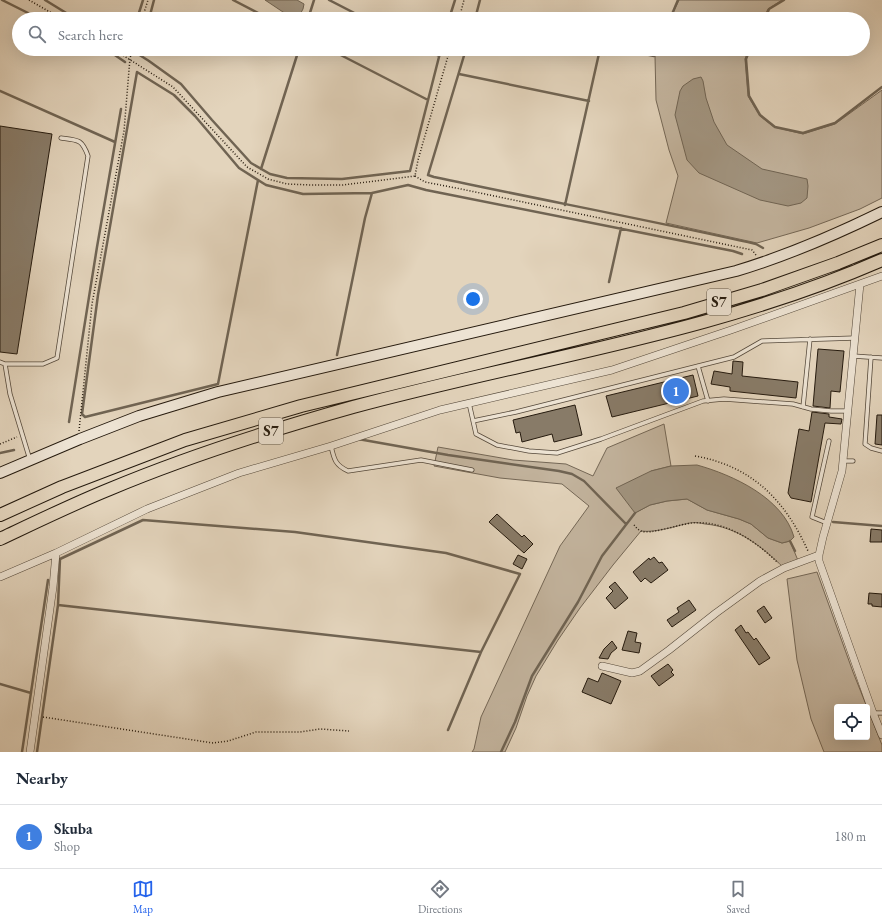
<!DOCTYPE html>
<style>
:root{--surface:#fff;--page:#f2f2f3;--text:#1f2937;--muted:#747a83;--line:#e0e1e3;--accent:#2563eb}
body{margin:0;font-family:"EB Garamond",serif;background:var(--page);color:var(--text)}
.controls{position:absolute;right:12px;bottom:12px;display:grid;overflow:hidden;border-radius:4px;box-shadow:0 4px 16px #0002}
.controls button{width:36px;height:36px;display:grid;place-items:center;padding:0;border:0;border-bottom:1px solid var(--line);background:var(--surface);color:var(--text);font:20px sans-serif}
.you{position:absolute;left:473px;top:299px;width:14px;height:14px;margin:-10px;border:3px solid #fff;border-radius:50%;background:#1a73e8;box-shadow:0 0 0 6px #1a73e833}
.badge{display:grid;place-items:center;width:26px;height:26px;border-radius:50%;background:var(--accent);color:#fff;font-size:13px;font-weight:700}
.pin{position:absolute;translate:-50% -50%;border:2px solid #fff;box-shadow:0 1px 4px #0006}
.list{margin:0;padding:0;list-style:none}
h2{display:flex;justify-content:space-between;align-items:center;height:52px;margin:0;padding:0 16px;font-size:17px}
h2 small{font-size:13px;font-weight:400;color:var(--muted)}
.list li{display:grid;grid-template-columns:26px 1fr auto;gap:12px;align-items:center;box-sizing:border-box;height:64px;padding:0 16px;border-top:1px solid var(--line)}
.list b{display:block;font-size:15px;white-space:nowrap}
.list p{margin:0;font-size:13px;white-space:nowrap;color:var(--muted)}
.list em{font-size:13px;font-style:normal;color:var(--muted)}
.icon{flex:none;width:22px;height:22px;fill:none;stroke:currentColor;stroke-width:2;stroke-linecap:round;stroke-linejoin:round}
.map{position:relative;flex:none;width:882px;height:752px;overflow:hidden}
.search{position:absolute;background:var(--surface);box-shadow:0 4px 16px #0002;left:12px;right:12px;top:12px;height:44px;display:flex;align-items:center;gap:10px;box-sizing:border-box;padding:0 14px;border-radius:22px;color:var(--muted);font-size:15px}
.sheet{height:116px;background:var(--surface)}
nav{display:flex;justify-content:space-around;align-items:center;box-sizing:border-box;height:56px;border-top:1px solid var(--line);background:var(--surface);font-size:11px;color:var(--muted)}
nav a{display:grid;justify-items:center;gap:2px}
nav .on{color:var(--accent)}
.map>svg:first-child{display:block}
</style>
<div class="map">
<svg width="882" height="752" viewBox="0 0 882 752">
<rect width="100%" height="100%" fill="#e3d4bc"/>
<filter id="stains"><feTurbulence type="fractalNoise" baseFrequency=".005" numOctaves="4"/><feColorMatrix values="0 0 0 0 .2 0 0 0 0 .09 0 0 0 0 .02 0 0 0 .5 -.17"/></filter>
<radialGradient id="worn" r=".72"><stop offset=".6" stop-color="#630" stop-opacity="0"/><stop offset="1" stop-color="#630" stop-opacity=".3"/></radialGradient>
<path fill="#c3b49e" stroke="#746756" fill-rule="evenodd" d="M 679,0 L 782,0 L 768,9 L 763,19 L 670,19 Z
M 657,49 L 749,49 L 745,59 L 748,96 L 760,116 L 774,127 L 803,134 L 835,124 L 882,90 L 882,198 L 860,209 L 809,228 L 757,243 L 666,223 L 678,176 L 669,150 L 656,100 L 655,56 Z
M 664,424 L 671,466 L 651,471 L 635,513 L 650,505 L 667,501 L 687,499 L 707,510 L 739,519 L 751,524 L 768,538 L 782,543 L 790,541 L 799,563 L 784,568 C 761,546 738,527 705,524 C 700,523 695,522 690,523 C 675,526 656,533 641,531 L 613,565 L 580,608 L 558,640 L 536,676 L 527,696 L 516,728 L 505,752 L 472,752 L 474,749 L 481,717 L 560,546 L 589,506 L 562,484 L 500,478 L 434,466 L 438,447 L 513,460 L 566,464 L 593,476 L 607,448 Z
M 817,572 L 853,672 L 882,745 L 882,752 L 824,752 L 811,719 L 797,660 L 787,579 ZM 837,707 L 867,707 L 867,737 L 837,737 Z"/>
<path fill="#a29581" stroke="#706453" d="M 265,0 L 297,0 L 304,4 L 303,9 L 298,18 L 286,14 Z
M 701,77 L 703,81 L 706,98 L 714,122 L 727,145 L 762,169 L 807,179 L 808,186 L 807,198 L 801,203 L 788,206 L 760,200 L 699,173 L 687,160 L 675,115 L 680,91 L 683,86 L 693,79 Z
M 697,465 C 733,475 783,498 794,537 L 790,541 L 782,543 L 768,538 L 751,524 L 739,519 L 707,510 L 687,499 L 667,501 L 650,505 L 635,513 L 616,488 L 651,471 L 671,466 Z"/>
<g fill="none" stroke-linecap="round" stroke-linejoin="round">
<path stroke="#706453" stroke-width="2.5" d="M 2,0 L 40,19
M 45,0 L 76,19
M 233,0 L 270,19
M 329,0 L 366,19
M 137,19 L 143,0
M 149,19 L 154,0
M 308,19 L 314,0
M 449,19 L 455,0
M 475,19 L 480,0
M 670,19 L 678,0
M 765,19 L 769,9 L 784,0
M 106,49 L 125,62
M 125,49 L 127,50 L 128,49
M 139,49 L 138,54 L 149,61 L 181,84 L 212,120 L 251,163 L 270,174 L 287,178 L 342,179 L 410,171 L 441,49
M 217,49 L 226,53
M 329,49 L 428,100
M 425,49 L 439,56
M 466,49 L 428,175 L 434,177 C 542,200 649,220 756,244 L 763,248
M 622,49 L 654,56 L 657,49
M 750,49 L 746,59 L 749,96 L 760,115 L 775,127 L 803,133 L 835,123 L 882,87
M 459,74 L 589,101
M 0,91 L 115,142
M 261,169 L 299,49
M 258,180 L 218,384 L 85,417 L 82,414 L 98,295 L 137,72 L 174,95 L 195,116 L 239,168 L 266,185 L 303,194 L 372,193
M 565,205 L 600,49
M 609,282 L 621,228
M 337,355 L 365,218 L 372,193 L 408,185 L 426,190 L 733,251 L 742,254
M 69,422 L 97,247 L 121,109
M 358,439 L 448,455 L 559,471 L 572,474 L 584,481 L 626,524
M 0,453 L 14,450
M 833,522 L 882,526
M 790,541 L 795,551
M 58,605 L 481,652
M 0,684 L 31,693
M 22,752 L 48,580
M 37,752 L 58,605 L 60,559 L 143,520 L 295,532 L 446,553 L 520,574 L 481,652 L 448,730
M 501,752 L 515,722 L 532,676 L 578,602 L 602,556 L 635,513"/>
</g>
<path fill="#887b68" stroke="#251a0e" d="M 0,126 L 52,134 L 17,354 L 0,352 Z
M 818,349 L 844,351 L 840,392 L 831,391 L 830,408 L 813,406 Z
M 733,361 L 743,362 L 742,376 L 798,382 L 796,398 L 730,391 L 730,387 L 711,384 L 714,371 L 732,374 Z
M 693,375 L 698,396 L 612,417 L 606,396 Z
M 575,405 L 582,435 L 554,442 L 552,434 L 522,442 L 520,432 L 516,433 L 513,420 Z
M 812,412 L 829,414 L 829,417 L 842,419 L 841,424 L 825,423 L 811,502 L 791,498 L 788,493 L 799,429 L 809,431 Z
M 877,415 L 882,415 L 882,445 L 875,444 Z
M 497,514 L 522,537 L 524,535 L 533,544 L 524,553 L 489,522 Z
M 871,529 L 882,530 L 882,542 L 870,542 Z
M 518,555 L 527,559 L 522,569 L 513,564 Z
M 654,557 L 659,563 L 662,562 L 668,570 L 651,583 L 645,578 L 641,582 L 633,572 L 649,558 L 650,560 Z
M 615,582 L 628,598 L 615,609 L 606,598 L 613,591 L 609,587 Z
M 869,593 L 882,594 L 882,607 L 872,606 L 872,604 L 868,604 Z
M 689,600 L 696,610 L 672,627 L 667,620 L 679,612 L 677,608 Z
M 764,606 L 772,618 L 765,623 L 757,611 Z
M 741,625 L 746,633 L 748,632 L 754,640 L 756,638 L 770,658 L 759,665 L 735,630 Z
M 628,631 L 637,633 L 635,642 L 641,643 L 639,653 L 622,650 Z
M 612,641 L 617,648 L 611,653 L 608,659 L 599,658 L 604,649 Z
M 668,664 L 673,670 L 671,672 L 674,675 L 659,686 L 651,676 Z
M 602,673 L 621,681 L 611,704 L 582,692 L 588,678 L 598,682 Z"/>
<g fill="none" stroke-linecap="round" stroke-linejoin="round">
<g stroke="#54483a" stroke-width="5">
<path id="lane" d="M 853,356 L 882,358
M 871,357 L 865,444 L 871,448 L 882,451
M 0,362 L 5,364 L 43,364 L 57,358 L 88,156 C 82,139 78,140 61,138
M 5,364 L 10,394 L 30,460
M 698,366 L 708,401
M 469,403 L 476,434 L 497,445 L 529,451 L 557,453 L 601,439 L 703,401 L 724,399 L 793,404 L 811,409 L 831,411 L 848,411
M 803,407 L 810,339
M 473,421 L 516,412 L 734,357 L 762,341 L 855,338
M 331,446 C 334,459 335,465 348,471 L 421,460 L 472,470
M 843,461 L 853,461
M 827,523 L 812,517 L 829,441
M 873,713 L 882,713"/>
</g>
<g stroke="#54483a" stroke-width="8">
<path id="street" d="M 860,284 L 842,471 L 823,537 L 819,555 L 819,561 L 873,713 L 882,735
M 0,577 L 56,553 L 147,509 L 239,473 L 331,446 L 440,410 L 612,370 L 731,330 L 882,276
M 602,666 L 632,673 L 640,671 L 669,650 L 716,613 L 760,581 L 784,568 L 819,555
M 30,752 L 53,587 L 56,553"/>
</g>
<g stroke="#251a0e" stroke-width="12">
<path id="secondary" d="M 0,473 L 80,439 L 139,416 L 218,392 L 736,271 C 786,256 835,235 882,212"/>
</g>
<g stroke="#251a0e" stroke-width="14">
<path id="highway" d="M 0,515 L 62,487 L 185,440 L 301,406 L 684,313 L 762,290 L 838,263 L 882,245
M 0,539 C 36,522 73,504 110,489 C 189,456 271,430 353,407 C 530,359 713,334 882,260"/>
</g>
<path stroke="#251a0e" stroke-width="1.5" stroke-dasharray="1 2" stroke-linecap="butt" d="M 29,0 L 62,19
M 142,19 L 148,0
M 459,19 L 464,0
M 113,49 L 173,87 L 247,167 L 268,179 L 287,184 L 312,185 L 343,185 L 415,176 L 418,160 L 450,49
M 415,176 L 425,182 L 461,189 L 752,250 L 756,255
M 79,431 L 92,304 L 124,131 L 130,58 L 133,49
M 0,444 L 17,437
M 695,456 C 752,466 785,500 808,551
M 634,525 C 636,527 638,530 641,531 C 650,535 680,524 692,523 C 725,520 756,541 778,563
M 43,717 L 213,743 L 228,741 L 256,732 L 300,732 L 320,729 L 349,731"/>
<use href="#lane" stroke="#ede3d3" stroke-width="3.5"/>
<use href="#street" stroke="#ede3d3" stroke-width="7"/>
<use href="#secondary" stroke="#ede3d3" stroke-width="10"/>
<use href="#highway" stroke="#e3d4bc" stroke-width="12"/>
</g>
<g text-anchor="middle" stroke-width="3.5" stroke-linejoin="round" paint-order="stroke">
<g fill="#ede3d3" stroke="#615649" stroke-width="1">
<rect x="707" y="289" width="24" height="26" rx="3"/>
<rect x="259" y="418" width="24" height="26" rx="3"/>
</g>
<g font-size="15" font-weight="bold" fill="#251a0e">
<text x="719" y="307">S7</text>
<text x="271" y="436">S7</text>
</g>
</g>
<rect width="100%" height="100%" filter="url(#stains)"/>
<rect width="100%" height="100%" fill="url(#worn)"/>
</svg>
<div class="controls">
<button><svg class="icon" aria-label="locate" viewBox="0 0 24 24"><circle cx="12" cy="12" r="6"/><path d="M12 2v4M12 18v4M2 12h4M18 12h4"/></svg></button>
</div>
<div class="you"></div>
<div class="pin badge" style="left:676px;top:391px;background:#3f7fe0">1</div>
<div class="search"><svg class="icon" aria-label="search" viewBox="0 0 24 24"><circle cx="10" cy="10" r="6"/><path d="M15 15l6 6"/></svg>Search here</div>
</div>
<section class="sheet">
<h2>Nearby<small></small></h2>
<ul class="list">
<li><span class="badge" style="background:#3f7fe0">1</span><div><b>Skuba</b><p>Shop</p></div><em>180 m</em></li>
</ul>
</section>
<nav>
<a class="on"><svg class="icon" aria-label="map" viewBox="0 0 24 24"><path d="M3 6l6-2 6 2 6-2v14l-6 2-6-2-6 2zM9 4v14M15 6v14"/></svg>Map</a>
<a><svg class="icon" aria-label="directions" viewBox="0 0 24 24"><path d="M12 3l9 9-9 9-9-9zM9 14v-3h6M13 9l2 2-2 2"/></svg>Directions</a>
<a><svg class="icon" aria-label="saved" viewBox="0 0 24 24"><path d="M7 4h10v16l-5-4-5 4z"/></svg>Saved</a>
</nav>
